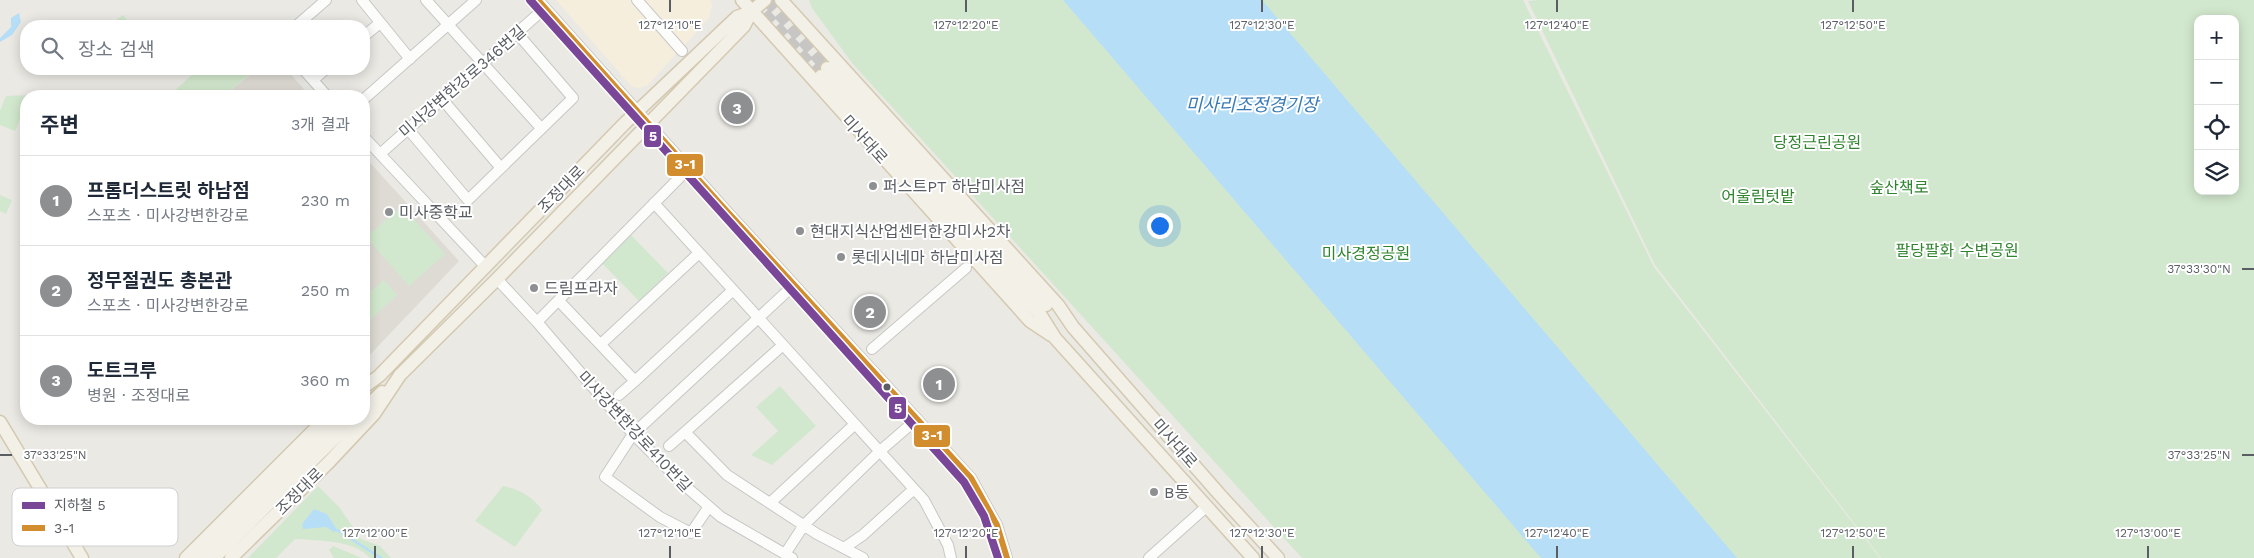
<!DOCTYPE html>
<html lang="ko">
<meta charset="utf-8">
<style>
:root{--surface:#fff;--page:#f6f6f7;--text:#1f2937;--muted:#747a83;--line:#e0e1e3;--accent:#8d8f90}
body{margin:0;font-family:"Work Sans","Noto Sans KR",sans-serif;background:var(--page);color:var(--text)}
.controls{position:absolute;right:15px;top:15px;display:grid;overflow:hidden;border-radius:10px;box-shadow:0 2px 12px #0003}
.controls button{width:45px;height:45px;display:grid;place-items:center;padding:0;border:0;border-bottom:1px solid var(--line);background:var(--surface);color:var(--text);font:25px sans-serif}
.you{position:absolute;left:1159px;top:225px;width:18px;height:18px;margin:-12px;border:4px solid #fff;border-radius:50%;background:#1a73e8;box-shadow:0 0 0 8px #1a73e833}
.badge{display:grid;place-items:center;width:32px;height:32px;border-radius:50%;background:var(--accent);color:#fff;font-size:16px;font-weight:700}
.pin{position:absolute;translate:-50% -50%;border:2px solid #fff;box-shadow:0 1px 5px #0006}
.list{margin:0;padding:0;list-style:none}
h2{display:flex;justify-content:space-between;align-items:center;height:65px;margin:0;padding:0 20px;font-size:21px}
h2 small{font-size:16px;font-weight:400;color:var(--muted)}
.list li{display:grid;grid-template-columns:32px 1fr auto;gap:15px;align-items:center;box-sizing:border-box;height:90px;padding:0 20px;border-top:1px solid var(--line)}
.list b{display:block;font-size:19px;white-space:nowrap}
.list p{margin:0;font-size:16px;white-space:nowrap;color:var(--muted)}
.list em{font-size:16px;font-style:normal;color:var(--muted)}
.icon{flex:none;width:28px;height:28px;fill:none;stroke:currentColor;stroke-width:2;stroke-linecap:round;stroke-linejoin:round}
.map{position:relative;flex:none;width:2254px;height:558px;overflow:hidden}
.search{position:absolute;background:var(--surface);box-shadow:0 2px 12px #0003;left:20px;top:20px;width:350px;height:55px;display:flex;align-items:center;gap:12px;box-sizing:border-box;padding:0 18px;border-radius:20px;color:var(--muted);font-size:19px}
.panel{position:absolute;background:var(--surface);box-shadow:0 2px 12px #0003;left:20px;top:90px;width:350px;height:335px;border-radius:20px}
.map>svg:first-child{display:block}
</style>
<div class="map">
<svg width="2254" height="558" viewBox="0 0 2254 558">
<rect width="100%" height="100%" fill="#ebe9e4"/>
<path fill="#f6eedc" d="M 556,0 L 710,0 L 712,5 L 709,18 L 648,85 L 640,88 L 632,87 Z"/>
<path fill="#dedbd4" d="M 257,69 L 286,69 L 310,96 L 224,96 Z
M 364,156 L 459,261 L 364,361 Z"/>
<path fill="#d2e8ce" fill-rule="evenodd" d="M 809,0 L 1523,0 L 1654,267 L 1880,558 L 1302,558 L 852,63 L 812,8 Z
M 1539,0 L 2254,0 L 2254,558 L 1881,558 L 1655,265 L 1528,1 ZM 2198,19 L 2235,19 L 2235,191 L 2198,191 Z
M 123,15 L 132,26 L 108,26 Z
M 198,69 L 256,69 L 224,96 L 169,96 Z
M 31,95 L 26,96 L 26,116 L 21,117 L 15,131 L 0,125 L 0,111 L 6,96 Z
M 0,195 L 12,200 L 6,214 L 0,211 Z
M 402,206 L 445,254 L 409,286 L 366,237 Z
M 630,234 L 668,273 L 639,301 L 601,262 Z
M 384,280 L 397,295 L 364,325 L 364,297 Z
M 780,386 L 816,426 L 772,465 L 751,455 L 778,431 L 756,407 Z
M 318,486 L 340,508 L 361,539 L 380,546 L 391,558 L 370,558 C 352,539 319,541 295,539 L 276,558 L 248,558 Z
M 503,486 C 519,489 533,497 542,510 L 515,547 L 475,521 Z
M 333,546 L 362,558 L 334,558 L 329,550 Z"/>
<path fill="#b6def7" d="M 1063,0 L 1262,0 L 1737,558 L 1541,558 Z
M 19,13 L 21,22 L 12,35 L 0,42 L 0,38 L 11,27 L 11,18 Z
M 314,509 L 327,514 L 337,530 L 334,532 L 326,527 L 303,529 L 302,524 Z"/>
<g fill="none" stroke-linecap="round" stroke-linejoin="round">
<path stroke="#b6def7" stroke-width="2.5" d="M 337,530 L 381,558"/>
<path stroke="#c7c6c4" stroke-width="12" stroke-dasharray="12 6" stroke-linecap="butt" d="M 752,0 L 821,76
M 767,0 L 827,68"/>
<g stroke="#c7c7c7" stroke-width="12">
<path id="minor" d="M 362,0 L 410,59
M 426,0 L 541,128
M 538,0 L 723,207 L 971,478 L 997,525 L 1007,558
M 637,0 L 682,51
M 296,26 L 326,0
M 364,36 L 380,23
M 303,69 L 327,96
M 313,80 L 326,69
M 364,99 L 476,0
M 442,99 L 501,168
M 408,129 L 468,200 L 573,98 L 517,33
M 364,137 L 486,267
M 380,154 L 545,8
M 654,203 L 924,500 L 948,545 L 951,558
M 497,279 L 537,322 L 633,434 L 683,484 L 721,517 L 792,558
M 559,301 L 635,381 L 733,290
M 537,322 L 689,168
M 601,344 L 699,253
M 783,345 L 685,432 L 727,475 L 817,534 L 863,558
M 872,349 L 966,268
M 619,395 L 635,381
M 669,446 L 685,432
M 770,503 L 855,424
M 708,508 L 691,533 L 660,517 L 605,477 L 633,434 L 794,285
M 844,548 L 863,535 L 914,489
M 785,554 L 804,525 L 880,451 L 917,419
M 1149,558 L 1206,507"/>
</g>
<g stroke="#d4c9b0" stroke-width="15">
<path id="major" d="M 742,0 L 1030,321 L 1051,335
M 781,0 L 1058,305 L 1073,327 L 1220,495 L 1278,558
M 827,68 L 1046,305
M 821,76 L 1040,314 L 1055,338 L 1253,558
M 364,387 L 379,376 L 625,123 L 737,17 L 751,12 L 765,0
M 364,409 L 382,392
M 0,422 L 82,558
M 186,558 L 325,419
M 199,558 L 339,419
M 214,558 L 354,419
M 231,558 L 328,463 L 374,414 L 400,375 L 497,279 L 744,26 L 751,12"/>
</g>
<use href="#minor" stroke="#fcfcfb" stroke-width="10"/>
<use href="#major" stroke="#f2f0e7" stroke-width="12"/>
<g stroke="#fff" stroke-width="10">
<path id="bus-1" d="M 538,0 L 723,207 L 971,478 L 997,525 L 1007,558"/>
</g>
<use href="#bus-1" stroke="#d18d2e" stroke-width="6"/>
<g stroke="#fff" stroke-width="11">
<path id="metro-1" d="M 530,0 L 964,482 L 984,516 L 998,558"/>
</g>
<use href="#metro-1" stroke="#794698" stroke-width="8"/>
</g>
<path fill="none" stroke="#5a5e63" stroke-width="2" d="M 670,0 L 670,12M 966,0 L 966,12M 1262,0 L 1262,12M 1557,0 L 1557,12M 1853,0 L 1853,12M 2242,269 L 2254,269M 0,455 L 12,455M 2242,455 L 2254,455M 375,546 L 375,558M 670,546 L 670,558M 966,546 L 966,558M 1262,546 L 1262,558M 1557,546 L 1557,558M 1853,546 L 1853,558M 2148,546 L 2148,558"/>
<g fill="#8d8f90" stroke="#fff" stroke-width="2">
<circle cx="873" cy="186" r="5"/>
<circle cx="389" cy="212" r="5"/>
<circle cx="800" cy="231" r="5"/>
<circle cx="841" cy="257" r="5"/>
<circle cx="534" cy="288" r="5"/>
<circle cx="1154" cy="492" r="5"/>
</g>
<circle fill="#5a5e63" stroke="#fff" stroke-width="2" cx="887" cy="387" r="4.5"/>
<g text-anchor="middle" stroke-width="4" stroke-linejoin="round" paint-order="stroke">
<g font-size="16" fill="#5a5e63" stroke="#fff">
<text transform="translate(462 81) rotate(-41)" y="6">미사강변한강로346번길</text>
<text transform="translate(865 139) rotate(48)" y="6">미사대로</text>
<text transform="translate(561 189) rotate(-46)" y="6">조정대로</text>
<text transform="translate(635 431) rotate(47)" y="6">미사강변한강로410번길</text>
<text transform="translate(1175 443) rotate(49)" y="6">미사대로</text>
<text transform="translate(299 491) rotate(-45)" y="6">조정대로</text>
</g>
<g font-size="16" fill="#308430" stroke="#fff">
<text x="1817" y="148">당정근린공원</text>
<text x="1899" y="193">숲산책로</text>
<text x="1758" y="202">어울림텃밭</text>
<text x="1957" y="256">팔당팔화 수변공원</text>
<text x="1366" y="259">미사경정공원</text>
</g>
<g font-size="16" fill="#5a5e63" stroke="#fff" text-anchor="start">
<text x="883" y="192">퍼스트PT 하남미사점</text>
<text x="399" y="218">미사중학교</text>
<text x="810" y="237">현대지식산업센터한강미사2차</text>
<text x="851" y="263">롯데시네마 하남미사점</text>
<text x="544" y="294">드림프라자</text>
<text x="1164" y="498">B동</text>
</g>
<g font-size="18" font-style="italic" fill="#397ab6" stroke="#fff">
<text x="1252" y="111">미사리조정경기장</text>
</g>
</g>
<rect x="12" y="488" width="166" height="58" rx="8" fill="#fff" stroke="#cecfd0" stroke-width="1"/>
<rect x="22" y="502" width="23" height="7" fill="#794698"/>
<rect x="22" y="525" width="23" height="6" fill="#d18d2e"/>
<g font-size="14" fill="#5a5e63">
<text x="54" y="510">지하철 5</text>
<text x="54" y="533">3-1</text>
</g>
<g font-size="12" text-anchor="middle" fill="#5a5e63" stroke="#fff" stroke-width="4" stroke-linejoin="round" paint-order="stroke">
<text x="670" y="29">127°12'10"E</text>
<text x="966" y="29">127°12'20"E</text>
<text x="1262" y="29">127°12'30"E</text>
<text x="1557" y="29">127°12'40"E</text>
<text x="1853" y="29">127°12'50"E</text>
<text x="2199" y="273">37°33'30"N</text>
<text x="55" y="459">37°33'25"N</text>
<text x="2199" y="459">37°33'25"N</text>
<text x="375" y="537">127°12'00"E</text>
<text x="670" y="537">127°12'10"E</text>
<text x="966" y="537">127°12'20"E</text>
<text x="1262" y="537">127°12'30"E</text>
<text x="1557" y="537">127°12'40"E</text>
<text x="1853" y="537">127°12'50"E</text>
<text x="2148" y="537">127°13'00"E</text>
</g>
<g stroke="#fff" stroke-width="2">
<rect x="643" y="124" width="19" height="24" rx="5" fill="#794698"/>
<rect x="666" y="153" width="38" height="24" rx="5" fill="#d18d2e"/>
<rect x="888" y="396" width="19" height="24" rx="5" fill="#794698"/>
<rect x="913" y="424" width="38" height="24" rx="5" fill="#d18d2e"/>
</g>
<g font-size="14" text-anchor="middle" font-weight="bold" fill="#fff">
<text x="653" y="141">5</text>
<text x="685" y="169">3-1</text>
<text x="898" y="413">5</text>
<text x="932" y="440">3-1</text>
</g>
</svg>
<div class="controls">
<button>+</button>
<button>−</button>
<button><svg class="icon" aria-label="locate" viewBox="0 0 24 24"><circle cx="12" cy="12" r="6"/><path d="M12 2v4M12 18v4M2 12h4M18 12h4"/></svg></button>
<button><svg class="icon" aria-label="layers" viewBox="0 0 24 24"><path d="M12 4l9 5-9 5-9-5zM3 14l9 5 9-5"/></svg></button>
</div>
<div class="you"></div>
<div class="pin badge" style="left:939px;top:384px">1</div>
<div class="pin badge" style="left:870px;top:312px">2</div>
<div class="pin badge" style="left:737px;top:108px">3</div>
<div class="search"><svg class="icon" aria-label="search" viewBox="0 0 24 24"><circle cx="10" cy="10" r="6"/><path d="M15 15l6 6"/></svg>장소 검색</div>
<section class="panel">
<h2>주변<small>3개 결과</small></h2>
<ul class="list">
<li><span class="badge">1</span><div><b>프롬더스트릿 하남점</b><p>스포츠 · 미사강변한강로</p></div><em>230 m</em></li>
<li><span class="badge">2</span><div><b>정무절권도 총본관</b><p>스포츠 · 미사강변한강로</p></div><em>250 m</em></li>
<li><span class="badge">3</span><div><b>도트크루</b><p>병원 · 조정대로</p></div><em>360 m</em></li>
</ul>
</section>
</div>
